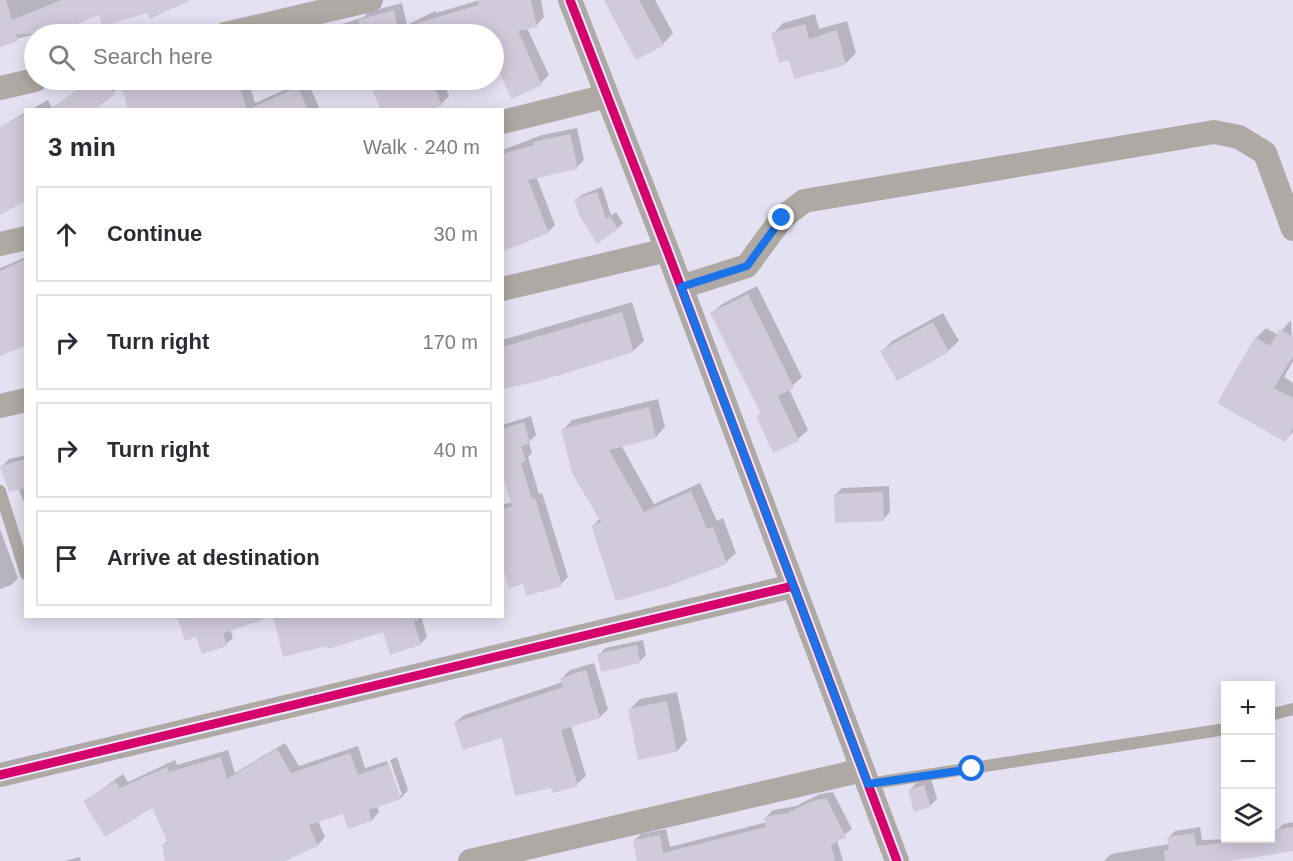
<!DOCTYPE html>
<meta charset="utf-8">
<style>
:root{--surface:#fff;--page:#f7f7f7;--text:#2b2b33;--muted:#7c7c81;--line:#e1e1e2}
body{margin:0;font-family:Arial,sans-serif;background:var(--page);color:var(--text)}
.controls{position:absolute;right:18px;bottom:18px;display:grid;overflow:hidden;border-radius:0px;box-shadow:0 3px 15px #0003}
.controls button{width:54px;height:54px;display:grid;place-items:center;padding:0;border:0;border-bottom:2px solid var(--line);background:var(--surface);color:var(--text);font:30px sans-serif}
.stop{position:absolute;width:18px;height:18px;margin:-14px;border:4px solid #1a73e8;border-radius:50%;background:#fff}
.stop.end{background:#1a73e8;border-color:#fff;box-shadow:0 2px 6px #0008}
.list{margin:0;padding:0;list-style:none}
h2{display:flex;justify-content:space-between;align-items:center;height:78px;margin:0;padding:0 24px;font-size:26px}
h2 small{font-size:20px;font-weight:400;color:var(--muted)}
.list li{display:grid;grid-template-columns:39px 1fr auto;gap:18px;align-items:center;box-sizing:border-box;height:96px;margin:0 12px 12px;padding:0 12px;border:2px solid var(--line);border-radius:0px}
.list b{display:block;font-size:22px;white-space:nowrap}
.list em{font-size:20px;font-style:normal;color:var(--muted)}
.icon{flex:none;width:33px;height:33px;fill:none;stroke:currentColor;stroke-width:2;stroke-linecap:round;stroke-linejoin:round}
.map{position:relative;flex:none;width:1293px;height:861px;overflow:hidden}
.search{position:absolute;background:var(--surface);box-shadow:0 3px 15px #0003;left:24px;top:24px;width:480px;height:66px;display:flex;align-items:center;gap:15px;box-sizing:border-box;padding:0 21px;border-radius:33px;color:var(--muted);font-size:22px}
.panel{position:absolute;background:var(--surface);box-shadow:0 3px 15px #0003;left:24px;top:108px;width:480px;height:510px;border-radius:0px}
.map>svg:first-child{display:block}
</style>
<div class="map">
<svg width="1293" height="861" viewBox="0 0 1293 861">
<rect width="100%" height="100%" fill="#e4e2f2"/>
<path fill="#0003" d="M 0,0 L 187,0 L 149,12 L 100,13 L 49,34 L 34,34 L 0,44 Z
M 480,0 L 541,0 L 544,17 L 536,26 L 527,28 L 549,75 L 541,83 L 512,97 L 494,56 L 494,34 L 311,34 L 364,17 L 368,12 L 402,3 L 407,25 L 435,11 L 436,13 Z
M 606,0 L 655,0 L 673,33 L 663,44 Z
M 815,14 L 819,29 L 847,21 L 856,53 L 846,63 L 790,58 L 773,34 L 783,23 Z
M 91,80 L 116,80 L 121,86 L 91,110 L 30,110 L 48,100 L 52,108 Z
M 131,80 L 248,80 L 255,103 L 307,80 L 320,110 L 130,110 L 123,89 Z
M 376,80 L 442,80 L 449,96 L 441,104 L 373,88 L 377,84 Z
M 26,112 L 26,157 L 0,177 L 1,127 Z
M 577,128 L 584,160 L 577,167 L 536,176 L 555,225 L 548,232 L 502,242 L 502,150 L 542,135 Z
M 602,187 L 611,215 L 616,212 L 623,223 L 618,228 L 576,200 L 581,195 Z
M 26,257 L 26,344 L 0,354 L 0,268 Z
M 757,286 L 802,377 L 789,389 L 808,430 L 798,439 L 774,451 L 758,417 L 762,413 L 712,313 L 722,304 Z
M 632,302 L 644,341 L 633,351 L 502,388 L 502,340 Z
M 943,313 L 959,341 L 948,351 L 882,351 L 892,341 Z
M 1291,320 L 1293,361 L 1284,377 L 1293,383 L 1293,432 L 1285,440 L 1256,338 L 1266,328 L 1278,335 Z
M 658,399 L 665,427 L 656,437 L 621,445 L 654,504 L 700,483 L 717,521 L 723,518 L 736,553 L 726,562 L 593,525 L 601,518 L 563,430 L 572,420 Z
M 531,416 L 536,435 L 529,442 L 532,453 L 528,457 L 539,494 L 542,493 L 568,577 L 561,584 L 524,582 L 502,560 L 502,505 L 512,502 L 502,469 L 502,425 Z
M 26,455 L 26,506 L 18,488 L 2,466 L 9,459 Z
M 889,486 L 890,512 L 883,519 L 835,495 L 842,488 Z
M 0,529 L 18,578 L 11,585 L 0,589 Z
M 275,616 L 421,616 L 427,637 L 420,644 L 384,630 L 328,644 Z
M 230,629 L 233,638 L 226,644 L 197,635 Z
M 643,640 L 646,655 L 640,661 L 599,655 L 605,648 Z
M 594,663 L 608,709 L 600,717 L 571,726 L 586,776 L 577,784 L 552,787 L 503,736 L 455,723 L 464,715 L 563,682 L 562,678 L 570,670 Z
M 677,692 L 687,740 L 677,751 L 630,709 L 640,699 Z
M 285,743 L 299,766 L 358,746 L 365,768 L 387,761 L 399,795 L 402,795 L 390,760 L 397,757 L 408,790 L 401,798 L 377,806 L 379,812 L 372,820 L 344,812 L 318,821 L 325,837 L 318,845 L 282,861 L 166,861 L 163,845 L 168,840 L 153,806 L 85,801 L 123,774 L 128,782 L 175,760 L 177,765 L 228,750 L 235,773 Z
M 931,779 L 937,799 L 930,806 L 910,790 L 916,783 Z
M 833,792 L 852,829 L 837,840 L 843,861 L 638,861 L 634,841 L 641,834 L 666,829 L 670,847 L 767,822 L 766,817 L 773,810 L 796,806 L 820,794 Z
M 1293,822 L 1293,850 L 1218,861 L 1104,861 L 1111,854 L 1169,844 L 1168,838 L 1175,831 L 1200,827 L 1202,840 L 1270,838 L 1270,833 L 1276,832 L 1283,824 Z
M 80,857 L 81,861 L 65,861 Z"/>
<path fill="#d1cadb" d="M 0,0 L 6,0 L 12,20 L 61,0 L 191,0 L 150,19 L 148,13 L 102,26 L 99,15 L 53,34 L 16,34 L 18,41 L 0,47 Z
M 478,0 L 531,0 L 537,27 L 518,31 L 542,85 L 511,99 L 494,60 L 494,34 L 362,34 L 358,20 L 394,10 L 398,29 L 479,5 Z
M 604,0 L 639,0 L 664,45 L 636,60 Z
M 805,24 L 809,39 L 837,30 L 846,65 L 794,79 L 789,60 L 779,63 L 771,33 Z
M 91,80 L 105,80 L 115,94 L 94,110 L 50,110 Z
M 149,80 L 238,80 L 247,110 L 128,110 L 122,88 Z
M 388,80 L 431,80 L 442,105 L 432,110 L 381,110 L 371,87 Z
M 298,87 L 308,110 L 247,110 Z
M 26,114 L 26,201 L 0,215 L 0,127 Z
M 570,134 L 578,169 L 528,180 L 549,233 L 502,252 L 502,154 L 534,145 L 533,142 Z
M 597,192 L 606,219 L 610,216 L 618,229 L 597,244 L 580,217 L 574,199 Z
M 26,259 L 26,345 L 0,356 L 0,271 Z
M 748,294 L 794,388 L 778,396 L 799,441 L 773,453 L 756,416 L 761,414 L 710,313 Z
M 622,312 L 634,352 L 540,381 L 502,389 L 502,347 Z
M 933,322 L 949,352 L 897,381 L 880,351 Z
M 1280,329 L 1293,337 L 1293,356 L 1274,388 L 1293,398 L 1293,428 L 1285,442 L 1217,403 L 1255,337 L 1270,346 Z
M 649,407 L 656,438 L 609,450 L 644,512 L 691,491 L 707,529 L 713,527 L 727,564 L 669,586 L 616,601 L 591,525 L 601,522 L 572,473 L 561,429 Z
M 524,422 L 530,443 L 521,446 L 526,461 L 521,463 L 532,499 L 535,498 L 562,586 L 526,596 L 523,584 L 509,588 L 502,565 L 502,509 L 512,506 L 502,474 L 502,429 Z
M 26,459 L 26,488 L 9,492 L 0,466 Z
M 883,492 L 884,521 L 835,523 L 834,494 Z
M 177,616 L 262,616 L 263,620 L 223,633 L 227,646 L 202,654 L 196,637 L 185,641 Z
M 273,616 L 418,616 L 419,620 L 414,622 L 421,645 L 390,655 L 383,632 L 328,649 L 327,646 L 283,657 Z
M 637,645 L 640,663 L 601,672 L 597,654 Z
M 586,670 L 600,718 L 561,730 L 578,786 L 553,793 L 551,788 L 515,796 L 502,738 L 463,750 L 454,723 L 563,687 L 560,678 Z
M 667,701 L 677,752 L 638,760 L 628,709 Z
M 277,749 L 291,773 L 350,753 L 358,775 L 389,764 L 401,799 L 369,810 L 372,821 L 348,829 L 343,814 L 309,825 L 318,846 L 285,861 L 165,861 L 162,844 L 168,843 L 152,808 L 105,837 L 83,801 L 115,781 L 120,788 L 167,767 L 169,772 L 221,757 L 227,779 Z
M 924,785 L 931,807 L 914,812 L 908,790 Z
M 826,798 L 846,837 L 831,845 L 835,861 L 637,861 L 633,840 L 660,835 L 663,853 L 766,827 L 764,817 L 788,813 L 812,801 Z
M 1293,827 L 1293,851 L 1231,861 L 1165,861 L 1164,850 L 1169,850 L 1167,837 L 1194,833 L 1196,846 L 1270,838 L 1276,837 L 1274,830 Z"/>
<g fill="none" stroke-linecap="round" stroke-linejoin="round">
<path stroke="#afa9a6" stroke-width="12" d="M 0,491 L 26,574
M 1270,715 L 1293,709
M 868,784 L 1226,729"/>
<path stroke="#afa9a6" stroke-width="24" d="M 570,0 L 667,250 L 897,861
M 225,34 L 371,0
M 0,88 L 35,80
M 502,122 L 607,96
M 0,244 L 26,238
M 681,287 L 747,266 L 782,218 L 804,201 L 1214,132 L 1239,137 L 1265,153 L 1293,229
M 502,289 L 667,250
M 0,406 L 26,400
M 0,775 L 793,586
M 470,861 L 863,770"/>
<g stroke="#eceafc" stroke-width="13">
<path id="cycleway" d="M 570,0 L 667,250 L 897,861
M 0,775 L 793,586"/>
</g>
<use href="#cycleway" stroke="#d6006c" stroke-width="9"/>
</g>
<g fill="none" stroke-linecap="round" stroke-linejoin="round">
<path stroke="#1a73e8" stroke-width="8" d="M 782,218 L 747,266 L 681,287 L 868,784 L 972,769"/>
</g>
</svg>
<div class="controls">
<button>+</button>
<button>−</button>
<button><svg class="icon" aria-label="layers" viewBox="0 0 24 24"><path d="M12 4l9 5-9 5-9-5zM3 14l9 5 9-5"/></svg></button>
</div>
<div class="stop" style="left:972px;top:769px"></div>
<div class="stop end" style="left:782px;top:218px"></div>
<div class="search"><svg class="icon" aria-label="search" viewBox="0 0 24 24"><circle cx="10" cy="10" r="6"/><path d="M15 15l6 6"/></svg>Search here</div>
<section class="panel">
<h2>3 min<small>Walk · 240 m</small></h2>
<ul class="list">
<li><svg class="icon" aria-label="ahead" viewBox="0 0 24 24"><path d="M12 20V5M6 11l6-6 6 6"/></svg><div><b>Continue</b></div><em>30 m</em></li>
<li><svg class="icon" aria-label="right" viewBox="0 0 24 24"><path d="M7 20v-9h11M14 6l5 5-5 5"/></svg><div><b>Turn right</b></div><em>170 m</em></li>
<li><svg class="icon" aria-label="right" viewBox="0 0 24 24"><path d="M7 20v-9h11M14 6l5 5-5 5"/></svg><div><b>Turn right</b></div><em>40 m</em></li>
<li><svg class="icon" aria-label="arrive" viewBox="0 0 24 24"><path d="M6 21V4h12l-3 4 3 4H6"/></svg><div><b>Arrive at destination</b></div></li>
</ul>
</section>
</div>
